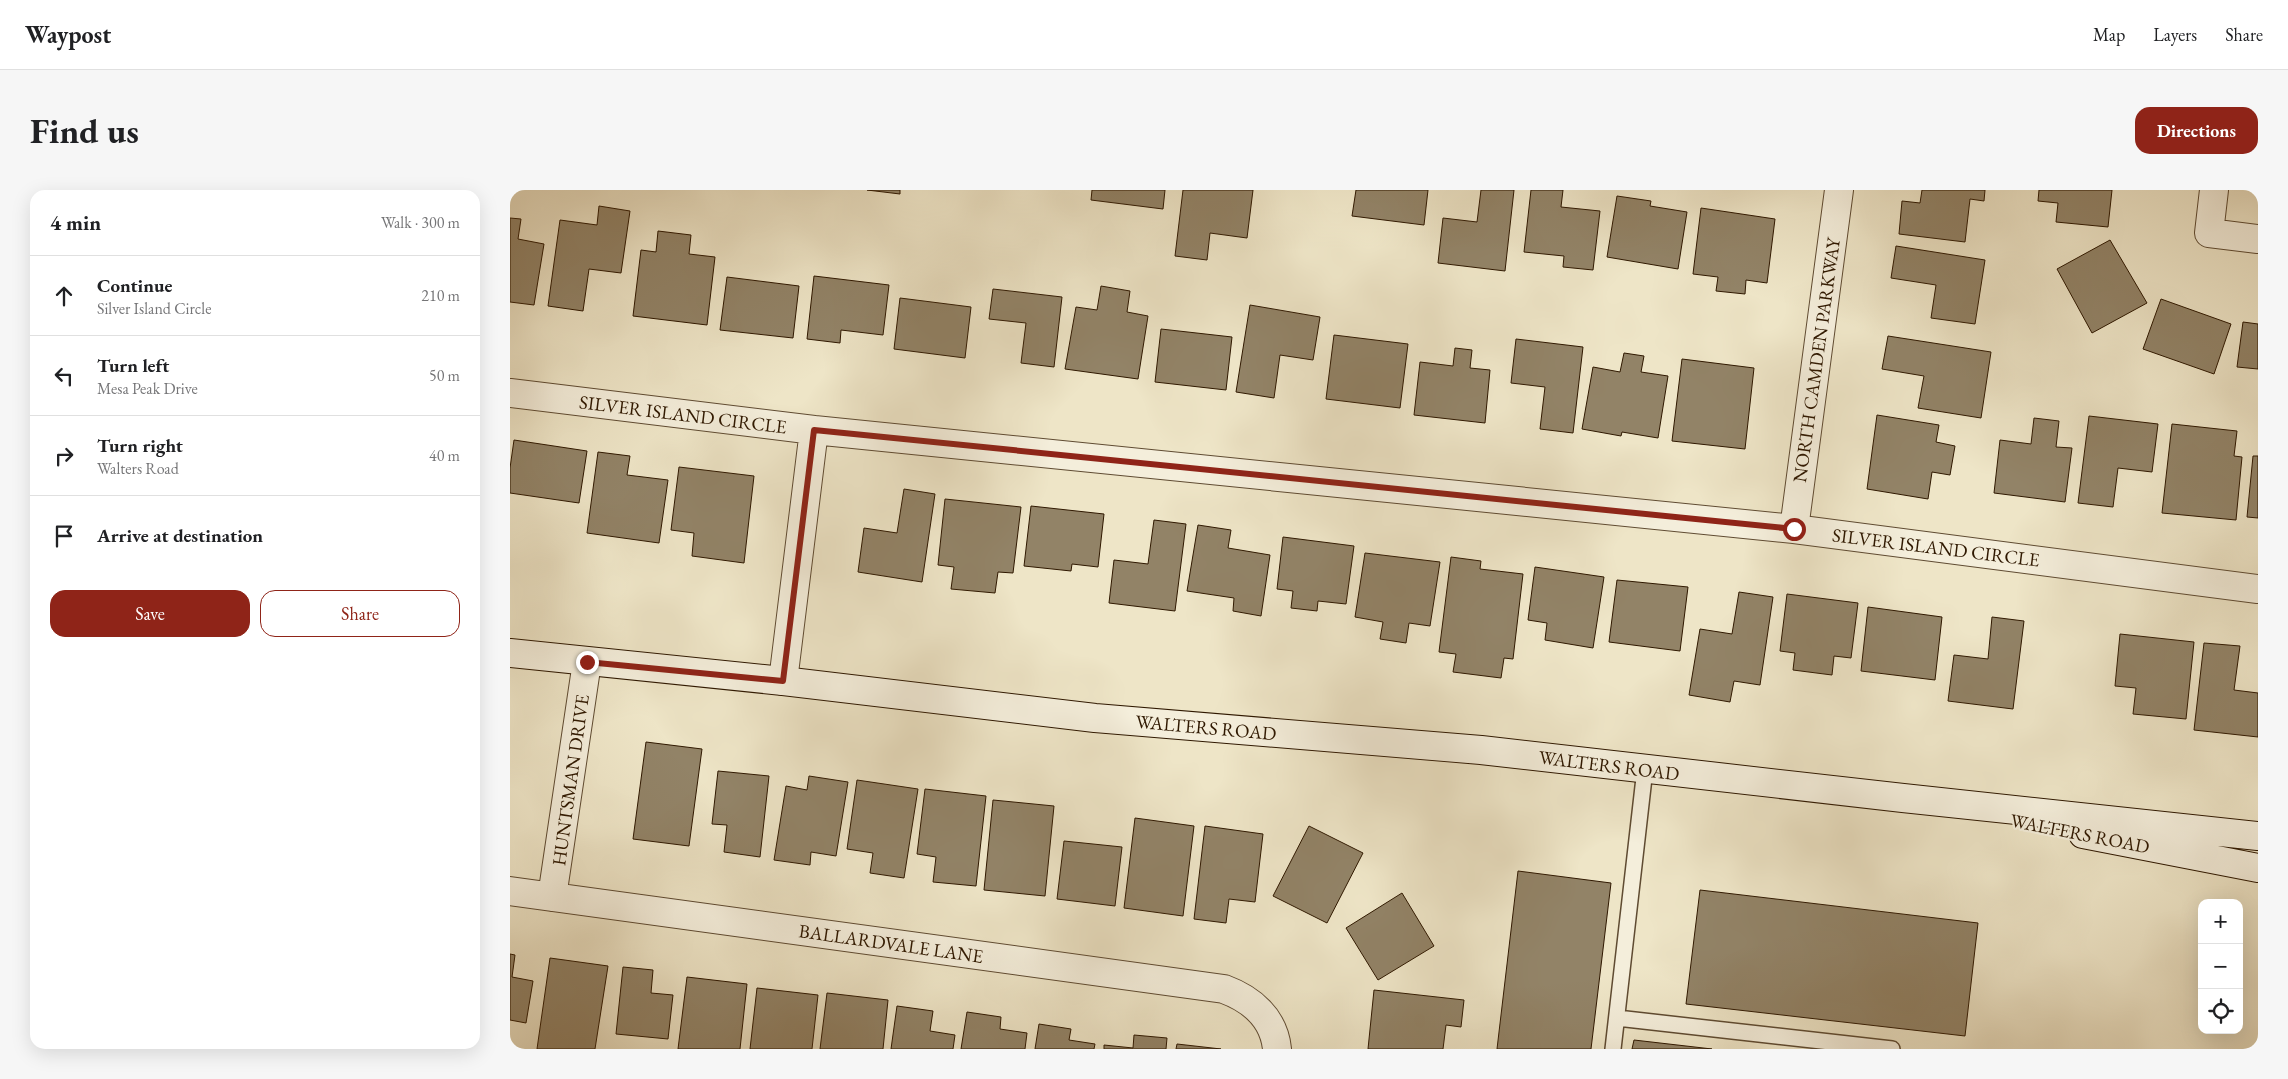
<!DOCTYPE html>
<meta charset="utf-8">
<style>
:root{--surface:#fff;--page:#f6f6f6;--text:#202124;--muted:#757577;--line:#e0e0e0;--accent:#8f2418}
body{margin:0;font-family:"EB Garamond",serif;background:var(--page);color:var(--text)}
.controls{position:absolute;right:15px;bottom:15px;display:grid;overflow:hidden;border-radius:10px;box-shadow:0 5px 20px #0002}
.controls button{width:45px;height:45px;display:grid;place-items:center;padding:0;border:0;border-bottom:1px solid var(--line);background:var(--surface);color:var(--text);font:25px sans-serif}
.stop{position:absolute;width:15px;height:15px;margin:-11px;border:4px solid #8f2418;border-radius:50%;background:#fff}
.stop.end{background:#8f2418;border-color:#fff;box-shadow:0 1px 5px #0008}
.list{margin:0;padding:0;list-style:none}
h2{display:flex;justify-content:space-between;align-items:center;height:65px;margin:0;padding:0 20px;font-size:21px}
h2 small{font-size:16px;font-weight:400;color:var(--muted)}
.list li{display:grid;grid-template-columns:32px 1fr auto;gap:15px;align-items:center;box-sizing:border-box;height:80px;padding:0 20px;border-top:1px solid var(--line)}
.list b{display:block;font-size:19px;white-space:nowrap}
.list p{margin:0;font-size:16px;white-space:nowrap;color:var(--muted)}
.list em{font-size:16px;font-style:normal;color:var(--muted)}
.actions{display:flex;gap:10px;padding:15px 20px}
.actions a{flex:1;padding:11px 0;border:1px solid var(--accent);border-radius:15px;text-align:center;font-size:18px;color:var(--accent)}
.actions .main{background:var(--accent);color:#fff}
.icon{flex:none;width:28px;height:28px;fill:none;stroke:currentColor;stroke-width:2;stroke-linecap:round;stroke-linejoin:round}
.map{position:relative;flex:none;width:1748px;height:859px;overflow:hidden;border-radius:15px}
header{display:flex;align-items:center;gap:30px;box-sizing:border-box;height:70px;padding:0 25px;background:var(--surface);border-bottom:1px solid var(--line)}
header strong{font-size:24px}
nav{display:flex;gap:28px;margin-inline-start:auto;font-size:18px}
.intro{display:flex;align-items:center;justify-content:space-between;box-sizing:border-box;height:120px;padding:0 30px}
h1{margin:0;font-size:35px}
.button{padding:12px 22px;border-radius:15px;background:var(--accent);color:#fff;font-size:18px;font-weight:700}
main{display:flex;gap:30px;padding:0 30px}
aside{flex:1;background:var(--surface);border-radius:15px;box-shadow:0 5px 20px #0002}
.map>svg:first-child{display:block}
</style>
<header>
<strong>Waypost</strong>
<nav><a>Map</a><a>Layers</a><a>Share</a></nav>
</header>
<div class="intro"><h1>Find us</h1><a class="button">Directions</a></div>
<main>
<aside>
<h2>4 min<small>Walk · 300 m</small></h2>
<ul class="list">
<li><svg class="icon" aria-label="ahead" viewBox="0 0 24 24"><path d="M12 20V5M6 11l6-6 6 6"/></svg><div><b>Continue</b><p>Silver Island Circle</p></div><em>210 m</em></li>
<li><svg class="icon" aria-label="left" viewBox="0 0 24 24"><path d="M17 20v-9H6M10 6l-5 5 5 5"/></svg><div><b>Turn left</b><p>Mesa Peak Drive</p></div><em>50 m</em></li>
<li><svg class="icon" aria-label="right" viewBox="0 0 24 24"><path d="M7 20v-9h11M14 6l5 5-5 5"/></svg><div><b>Turn right</b><p>Walters Road</p></div><em>40 m</em></li>
<li><svg class="icon" aria-label="arrive" viewBox="0 0 24 24"><path d="M6 21V4h12l-3 4 3 4H6"/></svg><div><b>Arrive at destination</b></div></li>
</ul>
<div class="actions"><a class="main">Save</a><a>Share</a></div>
</aside>
<div class="map">
<svg width="1748" height="859" viewBox="0 0 1748 859">
<rect width="100%" height="100%" fill="#eee5c7"/>
<filter id="stains"><feTurbulence type="fractalNoise" baseFrequency=".004" numOctaves="4"/><feColorMatrix values="0 0 0 0 .2 0 0 0 0 .09 0 0 0 0 .02 0 0 0 .5 -.17"/></filter>
<radialGradient id="worn" r=".72"><stop offset=".6" stop-color="#630" stop-opacity="0"/><stop offset="1" stop-color="#630" stop-opacity=".3"/></radialGradient>
<path fill="#928367" stroke="#2f1800" d="M 357,0 L 390,0 L 390,4 Z
M 582,0 L 655,0 L 653,19 L 581,10 Z
M 673,0 L 743,0 L 737,48 L 700,43 L 697,70 L 665,66 Z
M 846,0 L 918,0 L 914,35 L 842,26 Z
M 971,0 L 1004,0 L 995,81 L 928,73 L 933,28 L 967,32 Z
M 1021,0 L 1053,0 L 1051,17 L 1090,21 L 1083,80 L 1053,77 L 1054,66 L 1014,62 Z
M 1412,0 L 1475,0 L 1474,11 L 1460,9 L 1455,52 L 1389,44 L 1392,11 L 1410,13 Z
M 1529,0 L 1602,0 L 1598,37 L 1546,32 L 1548,13 L 1528,11 Z
M 1107,6 L 1141,11 L 1140,16 L 1177,22 L 1168,79 L 1097,67 Z
M 89,16 L 120,21 L 111,83 L 79,79 L 73,121 L 38,116 L 50,30 L 87,35 Z
M 1191,18 L 1265,29 L 1257,93 L 1236,90 L 1235,104 L 1206,101 L 1208,87 L 1183,84 Z
M 0,28 L 11,29 L 8,49 L 34,54 L 24,115 L 0,112 Z
M 148,41 L 181,45 L 179,64 L 205,67 L 197,135 L 123,126 L 131,60 L 146,62 Z
M 1600,50 L 1637,113 L 1582,143 L 1547,79 Z
M 1386,56 L 1475,70 L 1465,134 L 1421,128 L 1426,95 L 1381,88 Z
M 304,86 L 379,95 L 373,145 L 331,140 L 330,153 L 297,149 Z
M 217,87 L 289,96 L 283,148 L 210,140 Z
M 591,96 L 620,101 L 617,122 L 638,126 L 628,189 L 555,179 L 566,117 L 587,120 Z
M 483,99 L 552,107 L 544,177 L 511,173 L 516,133 L 479,129 Z
M 390,108 L 461,117 L 455,168 L 384,159 Z
M 1651,109 L 1721,134 L 1704,184 L 1633,159 Z
M 740,115 L 810,127 L 803,170 L 770,165 L 764,208 L 726,202 Z
M 1733,132 L 1748,134 L 1748,179 L 1727,177 Z
M 651,139 L 722,147 L 716,200 L 645,192 Z
M 824,145 L 898,154 L 890,218 L 816,209 Z
M 1378,146 L 1481,162 L 1471,228 L 1408,218 L 1414,186 L 1372,179 Z
M 1006,149 L 1073,157 L 1063,243 L 1030,239 L 1035,197 L 1001,193 Z
M 945,158 L 962,160 L 960,178 L 980,180 L 975,233 L 904,225 L 910,172 L 943,176 Z
M 1114,163 L 1134,166 L 1131,182 L 1158,186 L 1148,248 L 1112,242 L 1111,246 L 1072,239 L 1083,177 L 1110,182 Z
M 1172,169 L 1244,178 L 1235,259 L 1162,251 Z
M 1367,225 L 1429,235 L 1426,252 L 1445,256 L 1440,285 L 1422,282 L 1418,309 L 1357,299 Z
M 1579,226 L 1648,234 L 1642,282 L 1608,278 L 1603,317 L 1568,313 Z
M 1524,228 L 1549,231 L 1546,257 L 1562,258 L 1555,312 L 1484,303 L 1490,250 L 1521,254 Z
M 1662,234 L 1727,241 L 1724,266 L 1732,267 L 1726,330 L 1652,323 Z
M 4,250 L 77,261 L 69,313 L 0,303 L 0,278 Z
M 88,262 L 120,266 L 117,285 L 158,290 L 149,353 L 77,343 Z
M 1743,266 L 1748,266 L 1748,328 L 1737,327 Z
M 169,277 L 244,286 L 234,373 L 182,366 L 184,343 L 161,340 Z
M 394,299 L 425,304 L 412,392 L 348,382 L 354,338 L 387,343 Z
M 435,309 L 511,317 L 503,383 L 488,382 L 485,403 L 441,399 L 444,377 L 428,375 Z
M 521,316 L 594,324 L 588,377 L 562,374 L 561,381 L 514,376 Z
M 644,330 L 676,334 L 665,421 L 599,413 L 604,370 L 638,374 Z
M 688,335 L 721,340 L 718,358 L 760,365 L 751,426 L 723,421 L 724,408 L 677,401 Z
M 773,347 L 844,356 L 836,414 L 808,411 L 807,421 L 781,418 L 783,401 L 767,399 Z
M 855,363 L 930,372 L 920,436 L 899,433 L 896,453 L 870,449 L 873,432 L 845,427 Z
M 941,367 L 971,371 L 970,379 L 1013,384 L 1003,469 L 994,468 L 991,488 L 943,482 L 946,464 L 929,462 Z
M 1025,377 L 1094,387 L 1083,458 L 1035,450 L 1037,433 L 1018,430 Z
M 1107,390 L 1178,397 L 1170,461 L 1099,452 Z
M 1229,402 L 1263,407 L 1250,495 L 1224,491 L 1220,512 L 1179,505 L 1190,439 L 1222,444 Z
M 1277,404 L 1348,413 L 1341,468 L 1324,466 L 1322,485 L 1283,480 L 1285,463 L 1270,461 Z
M 1358,417 L 1432,427 L 1425,490 L 1351,481 Z
M 1482,427 L 1514,431 L 1503,519 L 1438,511 L 1444,465 L 1478,469 Z
M 1610,444 L 1684,452 L 1676,529 L 1623,524 L 1626,498 L 1605,496 Z
M 1694,453 L 1730,456 L 1724,500 L 1748,503 L 1748,547 L 1684,540 Z
M 136,552 L 192,559 L 179,656 L 123,649 Z
M 208,581 L 259,586 L 250,667 L 214,662 L 217,635 L 202,634 Z
M 299,586 L 338,592 L 326,666 L 301,662 L 300,675 L 264,670 L 276,596 L 297,600 Z
M 347,590 L 408,599 L 394,688 L 360,683 L 363,663 L 337,659 Z
M 415,599 L 476,606 L 466,696 L 423,692 L 426,667 L 407,664 Z
M 483,610 L 544,616 L 535,706 L 474,700 Z
M 625,628 L 684,636 L 673,726 L 614,718 Z
M 695,636 L 753,644 L 745,712 L 719,709 L 716,733 L 684,729 Z
M 799,636 L 853,663 L 817,733 L 763,706 Z
M 554,651 L 612,657 L 605,716 L 547,709 Z
M 1008,681 L 1101,693 L 1081,859 L 987,859 Z
M 1190,700 L 1468,733 L 1455,846 L 1176,814 Z
M 892,703 L 924,756 L 868,790 L 836,738 Z
M 0,764 L 5,765 L 2,787 L 23,791 L 16,833 L 0,830 Z
M 40,768 L 98,776 L 85,859 L 27,859 Z
M 113,777 L 143,780 L 141,803 L 163,805 L 158,849 L 106,844 Z
M 177,787 L 237,794 L 230,859 L 168,859 Z
M 247,798 L 308,805 L 302,859 L 240,859 Z
M 864,800 L 954,810 L 951,837 L 936,835 L 933,859 L 858,859 Z
M 317,803 L 378,810 L 373,859 L 310,859 Z
M 387,816 L 423,821 L 420,841 L 445,845 L 443,859 L 381,859 Z
M 457,822 L 491,827 L 490,839 L 517,843 L 515,859 L 451,859 Z
M 529,834 L 561,839 L 559,850 L 585,854 L 584,859 L 525,859 Z
M 624,845 L 657,848 L 656,859 L 594,859 L 594,855 L 623,858 Z
M 1124,850 L 1202,859 L 1122,859 Z
M 667,854 L 711,859 L 666,859 Z"/>
<g fill="none" stroke-linecap="round" stroke-linejoin="round">
<g stroke="#5f4b32" stroke-width="18">
<path id="lane" d="M 1107,828 L 1382,859
M 1103,859 L 1135,579"/>
</g>
<g stroke="#5f4b32" stroke-width="30">
<path id="street" d="M 1704,0 L 1699,43 L 1748,49
M 0,203 L 304,240 L 1284,339 L 1748,399
M 1284,339 L 1329,0
M 273,491 L 304,240
M 0,701 L 714,799 C 741,809 764,828 767,859
M 42,707 L 77,472"/>
</g>
<g stroke="#2f1800" stroke-width="30">
<path id="secondary" d="M 0,463 L 273,491 L 585,528 L 971,560 L 1393,608 L 1748,646
M 1573,644 L 1748,678"/>
</g>
<use href="#lane" stroke="#f4eedb" stroke-width="15"/>
<use href="#street" stroke="#f4eedb" stroke-width="28"/>
<use href="#secondary" stroke="#f4eedb" stroke-width="28"/>
</g>
<g fill="none" stroke-linecap="round" stroke-linejoin="round">
<path stroke="#8f2418" stroke-width="6" d="M 77,472 L 273,491 L 304,240 L 1284,339"/>
</g>
<g text-anchor="middle" stroke-width="4.5" stroke-linejoin="round" paint-order="stroke">
<g font-size="19" fill="#2f1800" stroke="#f4eedb">
<text transform="translate(1306 170) rotate(-82)" y="7">NORTH CAMDEN PARKWAY</text>
<text transform="translate(173 224) rotate(7)" y="7">SILVER ISLAND CIRCLE</text>
<text transform="translate(1426 357) rotate(7)" y="7">SILVER ISLAND CIRCLE</text>
<text transform="translate(696 537) rotate(5)" y="7">WALTERS ROAD</text>
<text transform="translate(1099 575) rotate(7)" y="7">WALTERS ROAD</text>
<text transform="translate(60 590) rotate(-82)" y="7">HUNTSMAN DRIVE</text>
<text transform="translate(1570 643) rotate(11)" y="7">WALTERS ROAD</text>
<text transform="translate(381 753) rotate(8)" y="7">BALLARDVALE LANE</text>
</g>
</g>
<rect width="100%" height="100%" filter="url(#stains)"/>
<rect width="100%" height="100%" fill="url(#worn)"/>
</svg>
<div class="controls">
<button>+</button>
<button>−</button>
<button><svg class="icon" aria-label="locate" viewBox="0 0 24 24"><circle cx="12" cy="12" r="6"/><path d="M12 2v4M12 18v4M2 12h4M18 12h4"/></svg></button>
</div>
<div class="stop" style="left:1284px;top:339px"></div>
<div class="stop end" style="left:77px;top:472px"></div>
</div>
</main>
